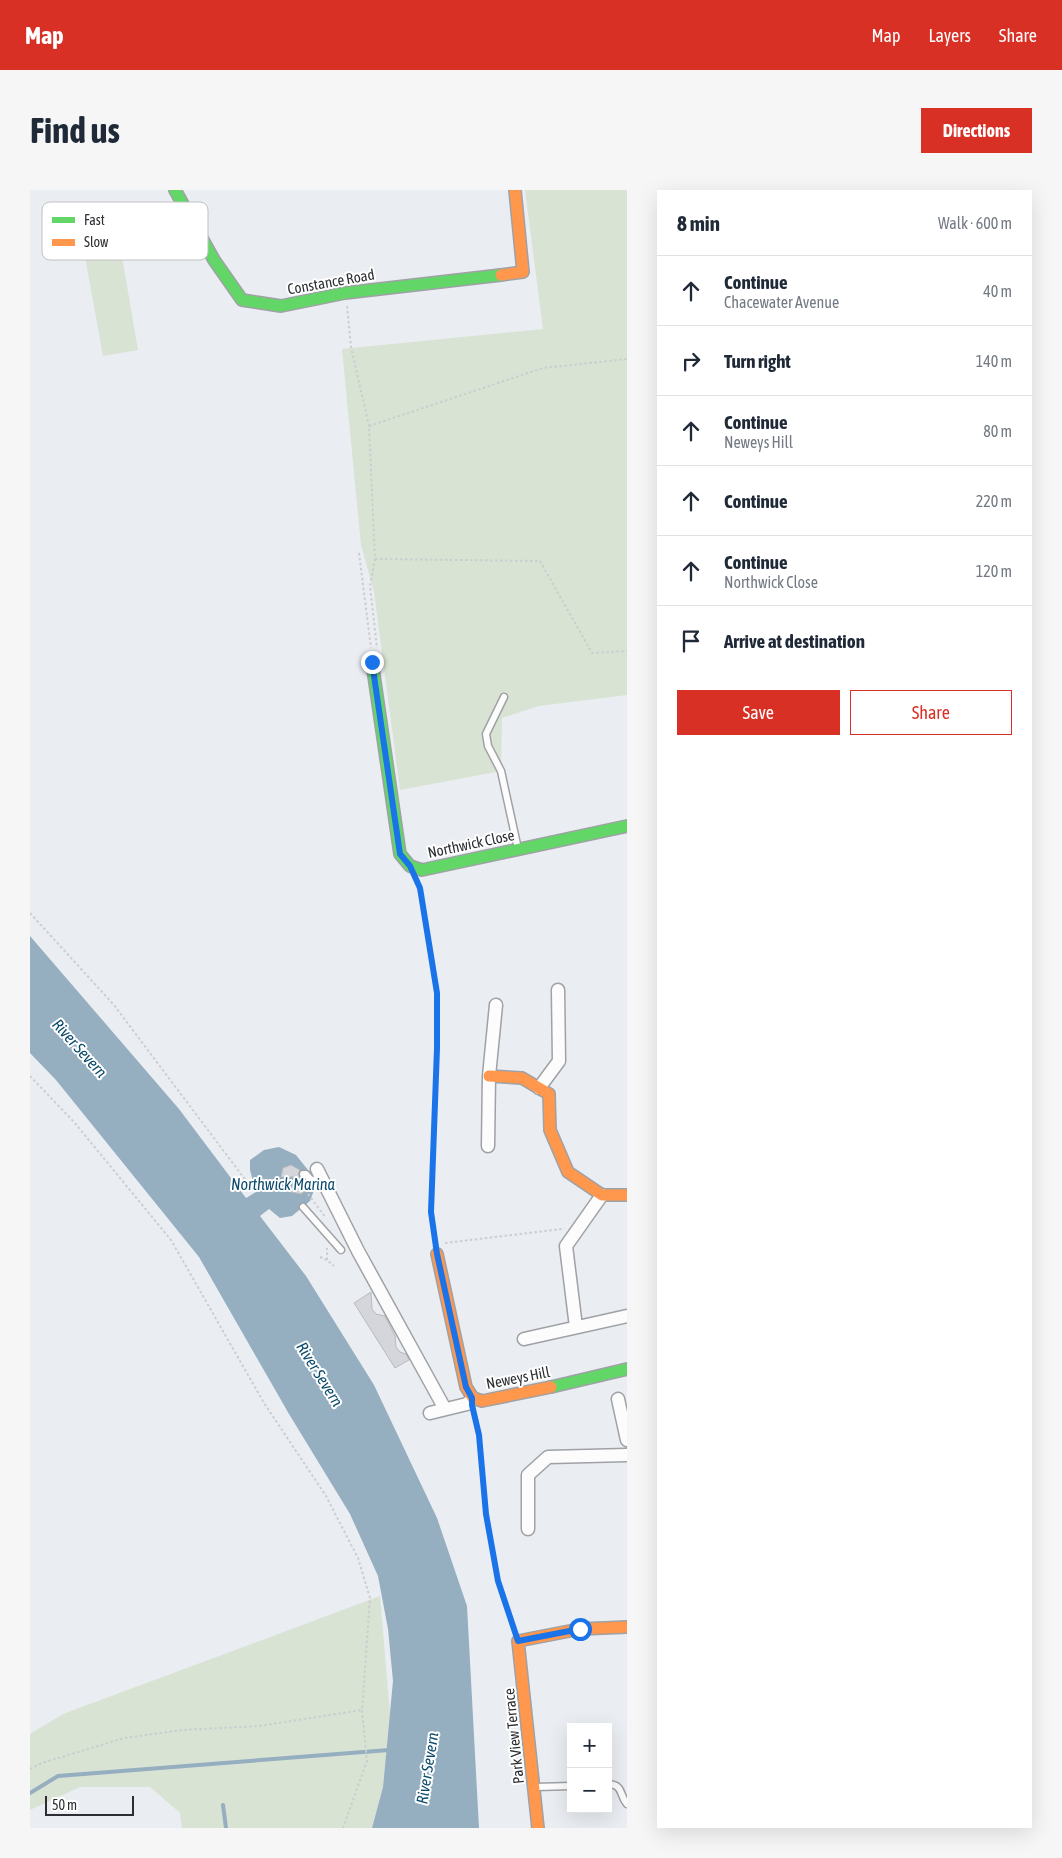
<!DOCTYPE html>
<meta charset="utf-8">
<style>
:root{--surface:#fff;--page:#f6f6f7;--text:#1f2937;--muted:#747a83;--line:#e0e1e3;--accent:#d93025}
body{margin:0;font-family:"Asap Condensed",sans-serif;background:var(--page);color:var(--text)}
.controls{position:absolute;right:15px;bottom:15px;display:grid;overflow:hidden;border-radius:0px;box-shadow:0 5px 20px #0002}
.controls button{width:45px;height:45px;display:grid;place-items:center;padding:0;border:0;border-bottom:1px solid var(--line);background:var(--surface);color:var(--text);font:25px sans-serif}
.scale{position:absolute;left:15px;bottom:12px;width:89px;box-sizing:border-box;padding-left:5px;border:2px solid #2c2e31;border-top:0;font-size:14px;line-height:18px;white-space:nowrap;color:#2c2e31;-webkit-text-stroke:4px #fff;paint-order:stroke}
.stop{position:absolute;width:15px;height:15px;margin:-11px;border:4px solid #1a73e8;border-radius:50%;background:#fff}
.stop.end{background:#1a73e8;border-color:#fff;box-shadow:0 1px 5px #0008}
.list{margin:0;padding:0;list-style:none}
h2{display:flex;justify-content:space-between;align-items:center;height:65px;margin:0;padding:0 20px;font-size:21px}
h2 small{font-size:16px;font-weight:400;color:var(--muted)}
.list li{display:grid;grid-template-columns:32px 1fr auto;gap:15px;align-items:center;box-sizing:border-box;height:70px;padding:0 20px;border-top:1px solid var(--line)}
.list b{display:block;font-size:19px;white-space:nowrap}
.list p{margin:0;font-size:16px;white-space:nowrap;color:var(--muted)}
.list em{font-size:16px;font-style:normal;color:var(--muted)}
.actions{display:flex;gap:10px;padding:15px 20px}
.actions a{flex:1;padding:11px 0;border:1px solid var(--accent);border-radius:0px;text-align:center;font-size:18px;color:var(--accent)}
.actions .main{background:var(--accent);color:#fff}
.icon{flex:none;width:28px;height:28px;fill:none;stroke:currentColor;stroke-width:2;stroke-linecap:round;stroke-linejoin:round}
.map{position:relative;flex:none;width:597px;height:1638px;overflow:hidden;border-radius:0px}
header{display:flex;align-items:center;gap:30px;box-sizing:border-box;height:70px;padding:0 25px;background:var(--accent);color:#fff}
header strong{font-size:24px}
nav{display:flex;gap:28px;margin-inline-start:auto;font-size:18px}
.intro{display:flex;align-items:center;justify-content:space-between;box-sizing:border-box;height:120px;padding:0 30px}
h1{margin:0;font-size:35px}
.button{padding:12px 22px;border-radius:0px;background:var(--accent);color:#fff;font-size:18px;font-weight:700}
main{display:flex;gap:30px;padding:0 30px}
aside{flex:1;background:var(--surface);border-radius:0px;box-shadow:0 5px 20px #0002}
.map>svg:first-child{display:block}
</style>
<header>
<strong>Map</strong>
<nav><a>Map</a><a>Layers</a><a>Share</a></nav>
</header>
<div class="intro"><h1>Find us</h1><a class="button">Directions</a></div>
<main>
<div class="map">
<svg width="597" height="1638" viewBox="0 0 597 1638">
<rect width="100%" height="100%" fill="#eaedf2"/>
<path fill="#d9e3d4" d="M 495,0 L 597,0 L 597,505 L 509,516 L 472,528 L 471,581 L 370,600 L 344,402 L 331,355 L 312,159 L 513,139 Z
M 90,55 L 108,160 L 73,166 L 54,61 Z
M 350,1406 L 360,1524 L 353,1597 L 342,1638 L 152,1638 L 150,1623 L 120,1597 L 50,1597 L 0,1620 L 0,1544 L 33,1524 Z"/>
<path fill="#95aec0" d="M 0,746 L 149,919 L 216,1008 L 226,1002 L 220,980 L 220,970 L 234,960 L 249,957 L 266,965 L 282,985 L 284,1000 L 280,1011 L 262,1026 L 250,1028 L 239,1019 L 230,1026 L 276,1086 L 344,1195 L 407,1328 L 437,1416 L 449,1638 L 342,1638 L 353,1597 L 363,1491 L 358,1439 L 348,1386 L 320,1324 L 259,1224 L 169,1067 L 26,890 L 0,863 Z"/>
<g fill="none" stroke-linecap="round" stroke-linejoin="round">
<path stroke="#95aec0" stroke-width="4" d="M 0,1603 L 28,1586 L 359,1560
M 193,1615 L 196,1638"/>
</g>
<path fill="#d5d6db" stroke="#b9babe" d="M 261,975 L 270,980 L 268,984 L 270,987 L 251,987 L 253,978 Z
M 270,988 L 276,992 L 276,1000 L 271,1004 L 261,1002 Z
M 341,1102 L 342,1119 L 346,1124 L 355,1126 L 365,1146 L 366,1157 L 370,1162 L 376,1164 L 379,1170 L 365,1178 L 324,1113 Z"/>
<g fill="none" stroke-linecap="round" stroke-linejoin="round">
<g stroke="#9fa1a5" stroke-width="9">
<path id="lane" d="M 474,507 L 456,544 L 458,556 L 471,581 L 488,659
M 273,984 L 276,984 L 281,990 L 292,989
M 273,1017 L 311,1060
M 578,1594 C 594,1595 589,1605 597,1614
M 506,1597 L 541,1596"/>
</g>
<g stroke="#9fa1a5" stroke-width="15">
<path id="street" d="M 509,898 L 529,871 L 528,800
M 458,956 L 459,886 L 466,815
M 287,979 L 328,1061 L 415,1219
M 546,1137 L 536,1056 L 572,1005
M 494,1149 L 597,1126
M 588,1209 L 597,1250
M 400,1223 L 437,1214 L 443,1208
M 498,1339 L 498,1285 L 518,1267 L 597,1265"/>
</g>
<g stroke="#9fa1a5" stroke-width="14">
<path id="fast" d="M 145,0 L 184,70 L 212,110 L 251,116 L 315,103 L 471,85
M 342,472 L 370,664 L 380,676 L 392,680 L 597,636
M 521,1197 L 597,1179"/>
</g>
<g stroke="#9fa1a5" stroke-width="14">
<path id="slow" d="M 471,85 L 493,82 L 485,0
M 459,886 L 492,888 L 519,904 L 520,940 L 538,982 L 572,1005 L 597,1005
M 407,1064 L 436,1197 L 443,1208 L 452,1211 L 521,1197
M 508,1638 L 488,1451 L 550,1439 L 597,1437"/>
</g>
<path stroke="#cccdce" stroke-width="2" stroke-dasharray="2.5 2.5" stroke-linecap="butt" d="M 317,116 L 321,157 L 339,236 L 345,369 L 340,396 L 347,458
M 339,236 L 513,178 L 597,169
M 329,363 L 341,458
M 345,369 L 510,371 L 562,463 L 597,461
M 388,694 L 407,803 L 407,858 L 401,1022 L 405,1049
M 0,723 L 84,815 L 223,1000
M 0,886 L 44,932 L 141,1050 L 234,1213 L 296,1306 L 328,1368 L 340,1408 L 332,1520 L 337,1571 L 313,1638
M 275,1000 L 296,1028
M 415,1053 L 532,1039
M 290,1067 L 297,1070 L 304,1076
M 297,1070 L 297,1058
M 444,1224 L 449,1245 L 456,1324 L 468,1391 L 483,1437
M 0,1579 L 12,1573 L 94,1548 L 152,1540 L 229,1536 L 332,1520"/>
<use href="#lane" stroke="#fcfcfd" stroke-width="6"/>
<use href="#street" stroke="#fcfcfd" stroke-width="12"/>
<use href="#fast" stroke="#63d668" stroke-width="11"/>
<use href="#slow" stroke="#ff974d" stroke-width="11"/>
</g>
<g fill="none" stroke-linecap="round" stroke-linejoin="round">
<path stroke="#1a73e8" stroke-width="6" d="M 342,472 L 370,664 L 380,676 L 390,698 L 407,803 L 407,858 L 401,1022 L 407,1064 L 436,1197 L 442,1208 L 442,1215 L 449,1245 L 456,1324 L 468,1391 L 488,1451 L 550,1439"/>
</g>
<g text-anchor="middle" stroke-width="4" stroke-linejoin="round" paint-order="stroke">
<g font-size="15" fill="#2c2e31" stroke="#fff">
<text transform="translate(301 92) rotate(-10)" y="5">Constance Road</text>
<text transform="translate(441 654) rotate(-12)" y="5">Northwick Close</text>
<text transform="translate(488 1188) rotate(-11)" y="5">Neweys Hill</text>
<text transform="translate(484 1546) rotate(-96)" y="5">Park View Terrace</text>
</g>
<g font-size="16" font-style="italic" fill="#0c4b6c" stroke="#fff">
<text transform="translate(50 858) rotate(48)" y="6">River Severn</text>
<text x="253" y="1000">Northwick Marina</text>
<text transform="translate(290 1184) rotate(58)" y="6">River Severn</text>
<text transform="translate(397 1578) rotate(-81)" y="6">River Severn</text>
</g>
</g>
<rect x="12" y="12" width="166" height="58" rx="8" fill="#fff" stroke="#c0c0c1" stroke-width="1"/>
<rect x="22" y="27" width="23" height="6" fill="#63d668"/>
<rect x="22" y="49" width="23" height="7" fill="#ff974d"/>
<g font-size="14" fill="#2c2e31">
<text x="54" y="35">Fast</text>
<text x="54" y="57">Slow</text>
</g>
</svg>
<div class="controls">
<button>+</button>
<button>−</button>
</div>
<div class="scale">50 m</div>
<div class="stop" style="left:550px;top:1439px"></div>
<div class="stop end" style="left:342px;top:472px"></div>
</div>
<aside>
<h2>8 min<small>Walk · 600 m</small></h2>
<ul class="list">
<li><svg class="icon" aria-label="ahead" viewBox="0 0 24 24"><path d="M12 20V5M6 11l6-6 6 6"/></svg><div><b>Continue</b><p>Chacewater Avenue</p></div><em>40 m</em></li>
<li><svg class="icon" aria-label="right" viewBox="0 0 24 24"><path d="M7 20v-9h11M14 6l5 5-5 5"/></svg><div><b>Turn right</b></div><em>140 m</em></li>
<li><svg class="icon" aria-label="ahead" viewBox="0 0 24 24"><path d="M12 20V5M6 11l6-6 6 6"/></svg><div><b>Continue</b><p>Neweys Hill</p></div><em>80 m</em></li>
<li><svg class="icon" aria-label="ahead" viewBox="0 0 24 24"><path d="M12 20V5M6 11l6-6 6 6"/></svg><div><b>Continue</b></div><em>220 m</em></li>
<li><svg class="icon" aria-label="ahead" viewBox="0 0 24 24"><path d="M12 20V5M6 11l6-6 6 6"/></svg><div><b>Continue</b><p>Northwick Close</p></div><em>120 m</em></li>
<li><svg class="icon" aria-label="arrive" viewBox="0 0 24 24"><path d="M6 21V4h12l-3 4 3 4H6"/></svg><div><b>Arrive at destination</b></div></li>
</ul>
<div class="actions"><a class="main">Save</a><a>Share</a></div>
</aside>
</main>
